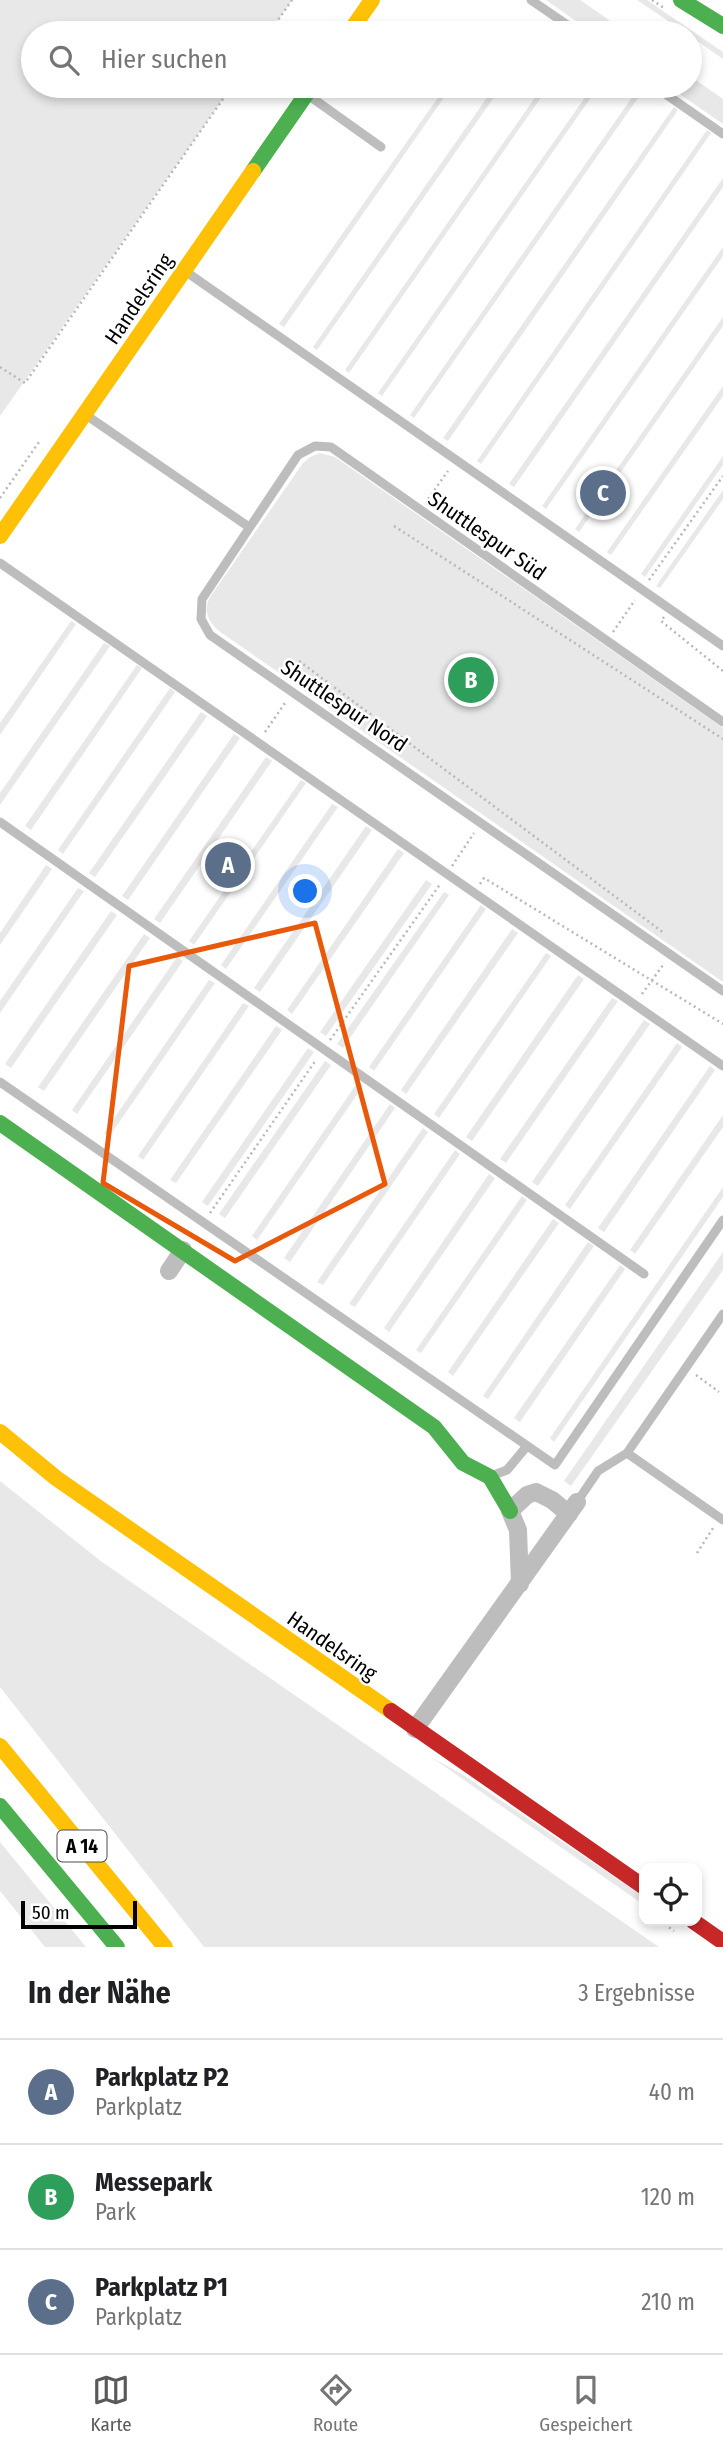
<!DOCTYPE html>
<html lang="de">
<meta charset="utf-8">
<style>
:root{--surface:#fff;--page:#f6f6f6;--text:#202124;--muted:#757577;--line:#e0e0e0;--accent:#595959}
body{margin:0;font-family:"Fira Sans Condensed",sans-serif;background:var(--page);color:var(--text)}
.controls{position:absolute;right:21px;bottom:21px;display:grid;overflow:hidden;border-radius:14px;box-shadow:0 4px 10px #0003}
.controls button{width:63px;height:63px;display:grid;place-items:center;padding:0;border:0;border-bottom:2px solid var(--line);background:var(--surface);color:var(--text);font:35px sans-serif}
.scale{position:absolute;left:21px;bottom:18px;width:116px;box-sizing:border-box;padding-left:7px;border:4px solid #000;border-top:0;font-size:19px;line-height:24px;white-space:nowrap;color:#000;-webkit-text-stroke:5px #fff;paint-order:stroke}
.you{position:absolute;left:306px;top:892px;width:24px;height:24px;margin:-18px;border:5px solid #fff;border-radius:50%;background:#1a73e8;box-shadow:0 0 0 10px #1a73e833}
.badge{display:grid;place-items:center;width:46px;height:46px;border-radius:50%;background:var(--accent);color:#fff;font-size:23px;font-weight:700}
.pin{position:absolute;translate:-50% -50%;border:4px solid #fff;box-shadow:0 2px 7px #0006}
.list{margin:0;padding:0;list-style:none}
h2{display:flex;justify-content:space-between;align-items:center;height:91px;margin:0;padding:0 28px;font-size:30px}
h2 small{font-size:23px;font-weight:400;color:var(--muted)}
.list li{display:grid;grid-template-columns:46px 1fr auto;gap:21px;align-items:center;box-sizing:border-box;height:105px;padding:0 28px;border-top:2px solid var(--line)}
.list b{display:block;font-size:26px;white-space:nowrap}
.list p{margin:0;font-size:23px;white-space:nowrap;color:var(--muted)}
.list em{font-size:23px;font-style:normal;color:var(--muted)}
.icon{flex:none;width:38px;height:38px;fill:none;stroke:currentColor;stroke-width:2;stroke-linecap:round;stroke-linejoin:round}
.map{position:relative;flex:none;width:723px;height:1947px;overflow:hidden}
.search{position:absolute;background:var(--surface);box-shadow:0 4px 10px #0003;left:21px;right:21px;top:21px;height:77px;display:flex;align-items:center;gap:18px;box-sizing:border-box;padding:0 24px;border-radius:38px;color:var(--muted);font-size:26px}
.sheet{height:406px;background:var(--surface)}
nav{display:flex;justify-content:space-around;align-items:center;box-sizing:border-box;height:98px;border-top:2px solid var(--line);background:var(--surface);font-size:19px;color:var(--muted)}
nav a{display:grid;justify-items:center;gap:4px}
nav .on{color:var(--accent)}
.map>svg:first-child{display:block}
</style>
<div class="map">
<svg width="723" height="1947" viewBox="0 0 723 1947">
<rect width="100%" height="100%" fill="#fff"/>
<path fill="#e8e8e8" d="M 0,0 L 292,0 L 269,33 L 33,33 L 33,86 L 232,86 L 0,416 Z
M 546,0 L 580,0 L 628,33 L 593,33 Z
M 637,0 L 647,0 L 723,52 L 723,59 L 690,36 L 690,33 L 686,33 Z
M 690,76 L 723,99 L 723,124 L 668,86 L 690,86 Z
M 446,86 L 452,86 L 284,327 L 279,324 Z
M 495,86 L 502,86 L 317,350 L 313,347 Z
M 543,86 L 549,86 L 349,373 L 345,370 Z
M 593,86 L 599,86 L 382,396 L 378,393 Z
M 640,86 L 645,88 L 414,418 L 410,415 Z
M 674,107 L 678,110 L 448,441 L 443,438 Z
M 707,130 L 711,133 L 481,464 L 477,461 Z
M 723,178 L 723,187 L 514,487 L 509,484 Z
M 723,247 L 723,256 L 546,509 L 542,506 Z
M 723,317 L 723,326 L 579,532 L 575,529 Z
M 723,386 L 723,396 L 611,555 L 607,552 Z
M 320,453 L 335,457 L 723,728 L 723,982 L 219,631 C 208,621 203,611 210,597 L 303,463 L 310,457 Z
M 723,456 L 723,465 L 645,577 L 641,574 Z
M 723,490 L 723,499 L 660,588 L 656,586 Z
M 71,621 L 76,624 L 0,735 L 0,723 Z
M 104,643 L 110,646 L 0,805 L 0,793 Z
M 137,665 L 142,668 L 31,830 L 25,826 Z
M 170,688 L 175,692 L 63,854 L 58,850 Z
M 201,712 L 207,716 L 95,877 L 89,873 Z
M 234,734 L 240,738 L 128,900 L 122,896 Z
M 266,757 L 272,761 L 160,923 L 154,919 Z
M 301,780 L 306,783 L 194,945 L 189,941 Z
M 332,804 L 338,807 L 226,969 L 221,965 Z
M 366,826 L 372,830 L 260,992 L 254,988 Z
M 398,849 L 404,853 L 292,1014 L 287,1010 Z
M 46,865 L 52,869 L 0,945 L 0,933 Z
M 426,880 L 432,884 L 326,1036 L 320,1032 Z
M 78,888 L 84,891 L 0,1013 L 0,1001 Z
M 444,892 L 449,895 L 343,1048 L 337,1044 Z
M 481,905 L 486,909 L 374,1071 L 369,1067 Z
M 111,911 L 117,915 L 11,1068 L 5,1064 Z
M 512,929 L 518,933 L 406,1094 L 401,1090 Z
M 144,934 L 150,938 L 44,1091 L 38,1087 Z
M 546,953 L 551,956 L 439,1118 L 434,1114 Z
M 177,957 L 183,961 L 77,1114 L 72,1110 Z
M 578,975 L 584,979 L 472,1141 L 466,1137 Z
M 209,980 L 215,983 L 109,1137 L 104,1133 Z
M 612,998 L 618,1001 L 506,1163 L 500,1159 Z
M 243,1003 L 249,1006 L 143,1160 L 138,1156 Z
M 644,1020 L 650,1024 L 538,1186 L 532,1182 Z
M 276,1026 L 282,1030 L 176,1183 L 170,1180 Z
M 677,1043 L 682,1047 L 570,1209 L 565,1205 Z
M 308,1048 L 314,1052 L 208,1206 L 202,1202 Z
M 325,1061 L 331,1065 L 225,1218 L 219,1214 Z
M 710,1066 L 715,1070 L 604,1232 L 598,1228 Z
M 357,1083 L 363,1086 L 257,1240 L 252,1236 Z
M 390,1104 L 395,1108 L 290,1262 L 284,1258 Z
M 723,1115 L 723,1127 L 635,1254 L 630,1250 Z
M 423,1128 L 428,1132 L 323,1285 L 317,1282 Z
M 455,1150 L 460,1154 L 355,1307 L 349,1304 Z
M 489,1174 L 495,1178 L 389,1332 L 384,1328 Z
M 723,1187 L 723,1197 L 554,1442 L 550,1438 Z
M 522,1196 L 527,1200 L 421,1353 L 416,1350 Z
M 553,1219 L 559,1223 L 453,1376 L 448,1372 Z
M 588,1242 L 594,1246 L 488,1399 L 483,1396 Z
M 723,1252 L 723,1270 L 571,1486 L 564,1481 L 566,1478 Z
M 620,1265 L 625,1269 L 520,1422 L 514,1418 Z
M 0,1481 L 102,1562 L 659,1947 L 204,1947 L 0,1687 Z
M 431,1757 L 465,1776 L 644,1897 L 644,1905 Z
M 0,1842 L 86,1947 L 45,1947 L 0,1891 Z"/>
<g fill="none" stroke-linecap="round" stroke-linejoin="round">
<path stroke="#b8b8b8" stroke-width="2.5" stroke-dasharray="2 3.5" stroke-linecap="butt" d="M 652,0 L 664,8
M 269,33 L 292,0
M 0,367 L 25,383 L 232,86
M 0,498 L 39,442
M 428,499 L 448,471
M 394,526 L 723,739
M 649,580 L 723,476
M 664,617 L 661,621 L 723,671
M 613,632 L 635,600
M 299,661 L 664,933
M 265,732 L 285,703
M 452,866 L 474,833
M 480,884 L 484,878 L 723,1024
M 642,994 L 663,965
M 330,1040 L 441,883
M 210,1213 L 316,1060
M 696,1375 L 719,1392
M 697,1553 L 713,1528
M 660,1921 L 674,1931"/>
<path stroke="#bdbdbd" stroke-width="9" d="M 531,0 L 579,33
M 654,86 L 723,134
M 308,95 L 381,147
M 185,271 L 723,646
M 86,415 L 249,527
M 0,563 L 723,1066
M 723,722 L 331,447 L 315,446 L 298,455 L 202,599 L 201,619 L 210,635 L 723,991
M 0,822 L 644,1274
M 0,1082 L 555,1465 L 723,1220
M 627,1453 L 723,1520
M 491,1476 L 507,1470 L 527,1446
M 577,1502 L 598,1471 L 627,1453 L 723,1314"/>
<path stroke="#bdbdbd" stroke-width="18" d="M 169,1271 L 183,1250
M 520,1584 L 518,1530 L 510,1511 L 527,1495 L 536,1492 L 552,1500 L 569,1514
M 415,1729 L 577,1502"/>
<path stroke="#4caf50" stroke-width="16" d="M 681,0 L 723,26
M 253,171 L 312,86
M 0,1123 L 434,1427 L 463,1463 L 490,1477 L 510,1511
M 0,1806 L 117,1947"/>
<path stroke="#ffc107" stroke-width="16" d="M 349,33 L 372,0
M 0,536 L 253,171
M 0,1432 L 56,1478 L 391,1711
M 0,1746 L 165,1947"/>
<path stroke="#c62828" stroke-width="16" d="M 391,1711 L 644,1887
M 693,1921 L 723,1942"/>
</g>
<path fill="none" stroke="#e8590c" stroke-width="5" stroke-linejoin="round" d="M 315,923 L 385,1184 L 235,1261 L 103,1183 L 129,966 Z"/>
<g text-anchor="middle" stroke-width="5" stroke-linejoin="round" paint-order="stroke">
<rect fill="#fff" stroke="#4c4c4c" stroke-width="2" x="57.5" y="1830.5" width="49" height="31" rx="5"/>
<g font-size="19" font-weight="bold" fill="#000">
<text x="82" y="1853">A 14</text>
</g>
<g font-size="21" fill="#000" stroke="#fff">
<text transform="translate(139 299) rotate(-56)" y="7">Handelsring</text>
<text transform="translate(487 536) rotate(35)" y="7">Shuttlespur Süd</text>
<text transform="translate(344 706) rotate(34)" y="7">Shuttlespur Nord</text>
<text transform="translate(332 1646) rotate(35)" y="7">Handelsring</text>
</g>
</g>
</svg>
<div class="controls">
<button><svg class="icon" aria-label="locate" viewBox="0 0 24 24"><circle cx="12" cy="12" r="6"/><path d="M12 2v4M12 18v4M2 12h4M18 12h4"/></svg></button>
</div>
<div class="scale">50 m</div>
<div class="you"></div>
<div class="pin badge" style="left:228px;top:865px;background:#5c6f8a">A</div>
<div class="pin badge" style="left:471px;top:680px;background:#2e9e5b">B</div>
<div class="pin badge" style="left:603px;top:493px;background:#5c6f8a">C</div>
<div class="search"><svg class="icon" aria-label="search" viewBox="0 0 24 24"><circle cx="10" cy="10" r="6"/><path d="M15 15l6 6"/></svg>Hier suchen</div>
</div>
<section class="sheet">
<h2>In der Nähe<small>3 Ergebnisse</small></h2>
<ul class="list">
<li><span class="badge" style="background:#5c6f8a">A</span><div><b>Parkplatz P2</b><p>Parkplatz</p></div><em>40 m</em></li>
<li><span class="badge" style="background:#2e9e5b">B</span><div><b>Messepark</b><p>Park</p></div><em>120 m</em></li>
<li><span class="badge" style="background:#5c6f8a">C</span><div><b>Parkplatz P1</b><p>Parkplatz</p></div><em>210 m</em></li>
</ul>
</section>
<nav>
<a class="on"><svg class="icon" aria-label="map" viewBox="0 0 24 24"><path d="M3 6l6-2 6 2 6-2v14l-6 2-6-2-6 2zM9 4v14M15 6v14"/></svg>Karte</a>
<a><svg class="icon" aria-label="directions" viewBox="0 0 24 24"><path d="M12 3l9 9-9 9-9-9zM9 14v-3h6M13 9l2 2-2 2"/></svg>Route</a>
<a><svg class="icon" aria-label="saved" viewBox="0 0 24 24"><path d="M7 4h10v16l-5-4-5 4z"/></svg>Gespeichert</a>
</nav>
